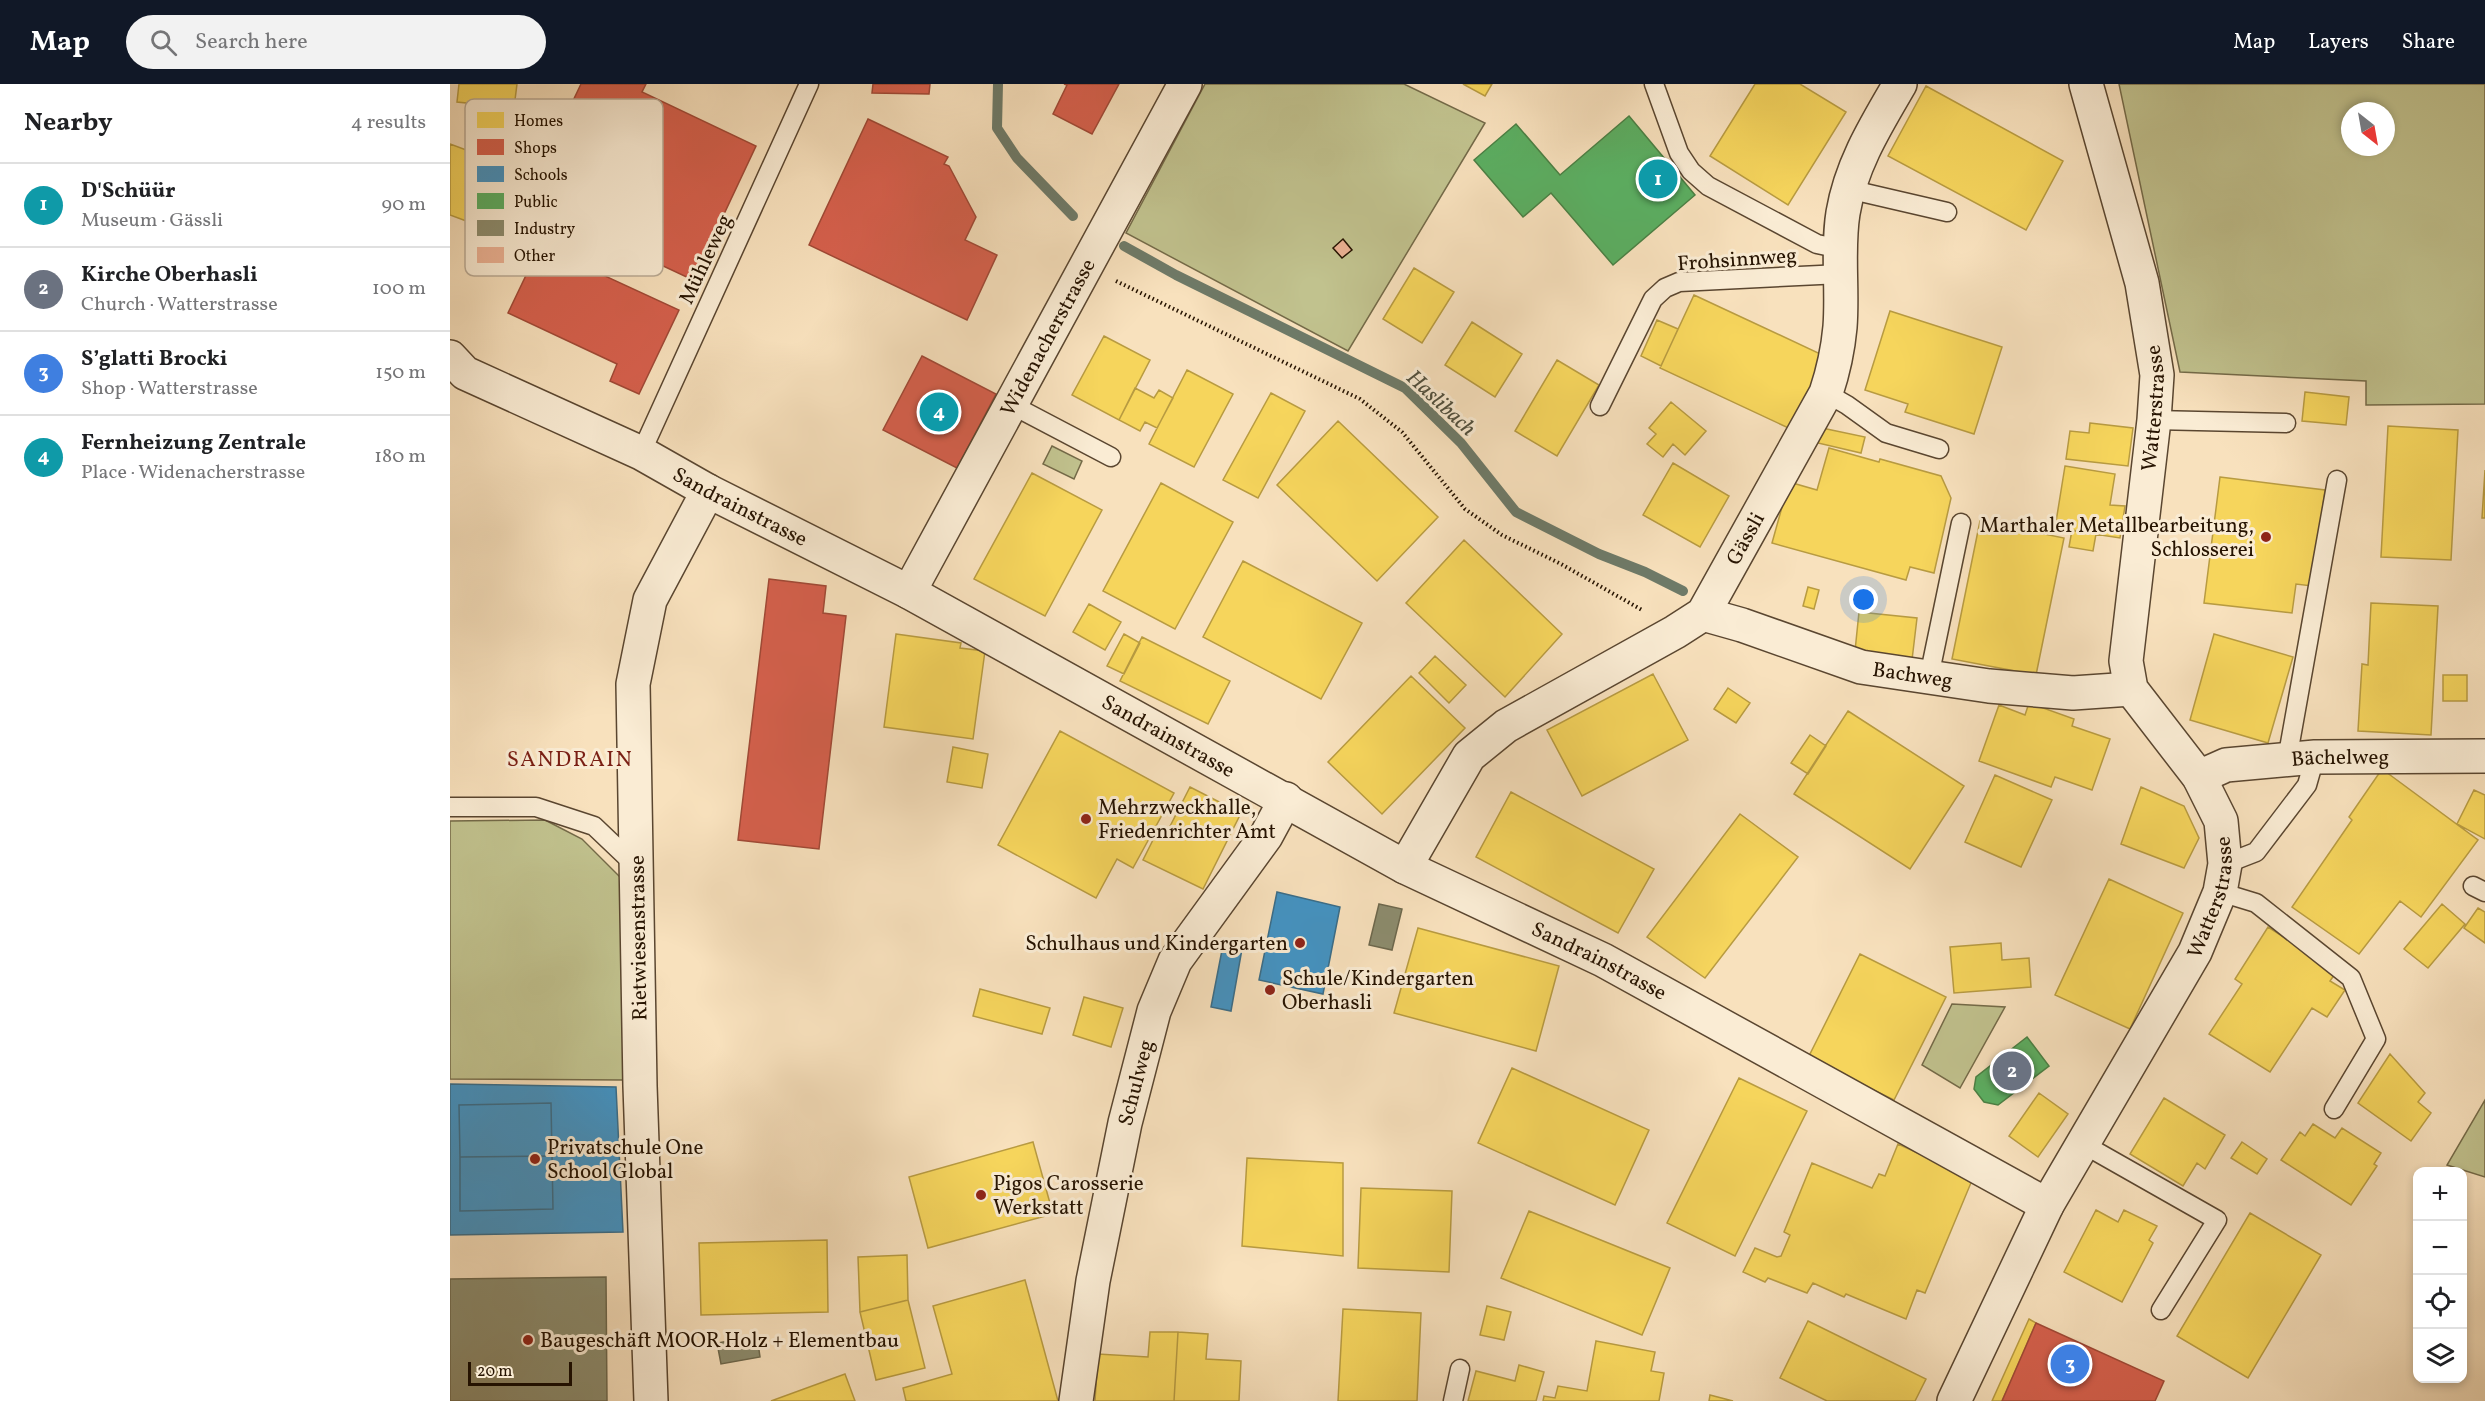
<!DOCTYPE html>
<meta charset="utf-8">
<style>
:root{--surface:#fff;--page:#f2f2f2;--text:#202124;--muted:#757577;--line:#e0e0e0;--accent:#111827}
body{margin:0;font-family:Vollkorn,serif;background:var(--page);color:var(--text)}
.controls{position:absolute;right:18px;bottom:18px;display:grid;overflow:hidden;border-radius:12px;box-shadow:0 3px 9px #0003}
.controls button{width:54px;height:54px;display:grid;place-items:center;padding:0;border:0;border-bottom:2px solid var(--line);background:var(--surface);color:var(--text);font:30px sans-serif}
.compass{position:absolute;left:1891px;top:18px;width:54px;height:54px;border-radius:50%;background:var(--surface);box-shadow:0 3px 9px #0003;rotate:149deg}
.scale{position:absolute;left:18px;bottom:15px;width:104px;box-sizing:border-box;padding-left:6px;border:3px solid #261301;border-top:0;font-size:16px;line-height:21px;white-space:nowrap;color:#261301;-webkit-text-stroke:4px #faecd4;paint-order:stroke}
.you{position:absolute;left:1414px;top:516px;width:21px;height:21px;margin:-15px;border:4px solid #fff;border-radius:50%;background:#1a73e8;box-shadow:0 0 0 9px #1a73e833}
.badge{display:grid;place-items:center;width:39px;height:39px;border-radius:50%;background:var(--accent);color:#fff;font-size:20px;font-weight:700}
.pin{position:absolute;translate:-50% -50%;border:3px solid #fff;box-shadow:0 2px 6px #0006}
.list{margin:0;padding:0;list-style:none}
h2{display:flex;justify-content:space-between;align-items:center;height:78px;margin:0;padding:0 24px;font-size:26px}
h2 small{font-size:20px;font-weight:400;color:var(--muted)}
.list li{display:grid;grid-template-columns:39px 1fr auto;gap:18px;align-items:center;box-sizing:border-box;height:84px;padding:0 24px;border-top:2px solid var(--line)}
.list b{display:block;font-size:22px;white-space:nowrap}
.list p{margin:0;font-size:20px;white-space:nowrap;color:var(--muted)}
.list em{font-size:20px;font-style:normal;color:var(--muted)}
.icon{flex:none;width:33px;height:33px;fill:none;stroke:currentColor;stroke-width:2;stroke-linecap:round;stroke-linejoin:round}
.map{position:relative;flex:none;width:2035px;height:1317px;overflow:hidden}
header{display:flex;align-items:center;gap:36px;box-sizing:border-box;height:84px;padding:0 30px;background:var(--accent);color:#fff}
header strong{font-size:28px}
nav{display:flex;gap:33px;margin-inline-start:auto;font-size:21px}
.search{width:420px;height:54px;background:var(--page);display:flex;align-items:center;gap:15px;box-sizing:border-box;padding:0 21px;border-radius:33px;color:var(--muted);font-size:22px}
main{display:flex}
aside{flex:1;background:var(--surface)}
.map>svg:first-child{display:block}
</style>
<header>
<strong>Map</strong>
<div class="search"><svg class="icon" aria-label="search" viewBox="0 0 24 24"><circle cx="10" cy="10" r="6"/><path d="M15 15l6 6"/></svg>Search here</div>
<nav><a>Map</a><a>Layers</a><a>Share</a></nav>
</header>
<main>
<aside>
<h2>Nearby<small>4 results</small></h2>
<ul class="list">
<li><span class="badge" style="background:#0f9aa8">1</span><div><b>D'Schüür</b><p>Museum · Gässli</p></div><em>90 m</em></li>
<li><span class="badge" style="background:#6b7280">2</span><div><b>Kirche Oberhasli</b><p>Church · Watterstrasse</p></div><em>100 m</em></li>
<li><span class="badge" style="background:#3f7fe0">3</span><div><b>S’glatti Brocki</b><p>Shop · Watterstrasse</p></div><em>150 m</em></li>
<li><span class="badge" style="background:#0f9aa8">4</span><div><b>Fernheizung Zentrale</b><p>Place · Widenacherstrasse</p></div><em>180 m</em></li>
</ul>
</aside>
<div class="map">
<svg width="2035" height="1317" viewBox="0 0 2035 1317">
<rect width="100%" height="100%" fill="#f8e1bd"/>
<filter id="stains"><feTurbulence type="fractalNoise" baseFrequency=".00333" numOctaves="4"/><feColorMatrix values="0 0 0 0 .2 0 0 0 0 .09 0 0 0 0 .02 0 0 0 .5 -.17"/></filter>
<radialGradient id="worn" r=".72"><stop offset=".6" stop-color="#630" stop-opacity="0"/><stop offset="1" stop-color="#630" stop-opacity=".3"/></radialGradient>
<path fill="#c1c28e" stroke="#746a48" stroke-width="1.5" fill-rule="evenodd" d="M 755,0 L 954,0 L 1035,39 L 898,267 L 676,149 Z
M 1669,0 L 2035,0 L 2035,320 L 1916,321 L 1916,297 L 1730,288 ZM 1900,27 L 1936,27 L 1936,63 L 1900,63 Z
M 602,362 L 632,377 L 624,395 L 593,380 Z
M 95,736 L 132,755 L 175,798 L 173,996 L 0,995 L 0,737 Z
M 1502,920 L 1555,923 L 1510,1004 L 1472,981 Z
M 2035,1016 L 2035,1093 L 1997,1081 Z"/>
<path fill="#f6d55c" stroke="#b89b41" stroke-width="1.5" d="M 9,0 L 67,0 L 64,24 L 7,18 Z
M 1013,0 L 1042,0 L 1035,12 Z
M 1305,0 L 1350,0 L 1396,28 L 1338,121 L 1260,72 Z
M 1476,2 L 1613,77 L 1576,146 L 1438,72 Z
M 0,60 L 51,79 L 27,141 L 0,131 Z
M 964,184 L 1004,208 L 972,259 L 933,235 Z
M 1244,211 L 1379,274 L 1345,347 L 1210,284 Z
M 1440,227 L 1552,263 L 1524,350 L 1455,328 L 1458,320 L 1415,306 Z
M 1207,236 L 1228,245 L 1211,282 L 1191,272 Z
M 1022,238 L 1072,270 L 1045,313 L 995,281 Z
M 654,252 L 700,276 L 669,336 L 622,311 Z
M 1107,276 L 1149,301 L 1107,372 L 1065,347 Z
M 737,286 L 783,310 L 744,383 L 699,360 Z
M 685,304 L 704,314 L 709,306 L 723,314 L 707,344 L 695,338 L 690,347 L 669,336 Z
M 1855,308 L 1899,313 L 1896,341 L 1852,337 Z
M 821,309 L 855,327 L 808,414 L 773,396 Z
M 1221,318 L 1256,347 L 1235,371 L 1223,360 L 1213,373 L 1197,360 L 1206,350 L 1199,344 Z
M 888,337 L 988,433 L 927,497 L 827,401 Z
M 1640,339 L 1683,344 L 1678,382 L 1616,375 L 1620,347 L 1639,349 Z
M 1938,342 L 2008,346 L 2001,476 L 1931,473 Z
M 1372,344 L 1415,353 L 1411,369 L 1368,359 Z
M 1379,364 L 1429,378 L 1430,375 L 1491,392 L 1501,414 L 1484,489 L 1460,483 L 1456,496 L 1322,459 L 1339,398 L 1367,406 Z
M 1223,379 L 1279,412 L 1250,463 L 1193,431 Z
M 1615,382 L 1665,390 L 1660,421 L 1675,422 L 1670,454 L 1605,444 Z
M 2035,386 L 2035,434 L 2032,434 Z
M 582,389 L 652,426 L 595,532 L 524,495 Z
M 1770,393 L 1875,406 L 1862,502 L 1846,500 L 1842,529 L 1754,519 Z
M 711,399 L 783,438 L 725,545 L 653,507 Z
M 1530,437 L 1614,454 L 1586,591 L 1502,575 Z
M 1622,446 L 1646,450 L 1643,467 L 1619,463 Z
M 1014,456 L 1112,550 L 1055,613 L 956,519 Z
M 793,477 L 912,539 L 871,615 L 753,553 Z
M 1358,503 L 1369,506 L 1364,525 L 1353,522 Z
M 1921,519 L 1988,522 L 1981,651 L 1908,647 L 1912,580 L 1918,581 Z
M 639,520 L 671,538 L 655,566 L 623,548 Z
M 1409,528 L 1467,534 L 1462,576 L 1405,567 Z
M 446,550 L 511,559 L 510,564 L 535,567 L 523,655 L 434,643 Z
M 674,550 L 690,559 L 674,590 L 657,582 Z
M 1764,550 L 1843,573 L 1818,659 L 1740,636 Z
M 692,553 L 780,597 L 758,640 L 670,597 Z
M 985,572 L 1016,601 L 999,619 L 969,589 Z
M 1203,590 L 1238,656 L 1132,712 L 1097,646 Z
M 1993,591 L 2017,591 L 2017,617 L 1993,617 Z
M 961,592 L 1015,644 L 932,730 L 878,678 Z
M 1278,604 L 1300,619 L 1286,639 L 1264,625 Z
M 1579,619 L 1624,635 L 1622,642 L 1660,655 L 1642,706 L 1605,693 L 1601,703 L 1529,677 L 1549,621 L 1575,631 Z
M 1398,627 L 1514,702 L 1460,785 L 1344,710 Z
M 610,647 L 724,709 L 683,784 L 667,775 L 646,814 L 548,761 Z
M 1360,651 L 1376,662 L 1358,690 L 1341,679 Z
M 503,663 L 538,670 L 532,704 L 497,698 Z
M 1932,685 L 2028,756 L 1971,833 L 1950,817 L 1909,870 L 1842,823 L 1902,736 L 1899,733 Z
M 1545,691 L 1602,716 L 1571,783 L 1515,758 Z
M 740,703 L 791,729 L 753,805 L 693,776 L 706,750 L 714,754 Z
M 1691,703 L 1734,722 L 1749,754 L 1734,784 L 1671,760 Z
M 2024,706 L 2035,711 L 2035,755 L 2007,740 Z
M 1061,708 L 1204,785 L 1168,849 L 1026,773 Z
M 1290,730 L 1348,773 L 1255,894 L 1197,853 Z
M 1659,795 L 1733,829 L 1680,945 L 1605,911 Z
M 1992,820 L 2015,840 L 1978,884 L 1954,865 Z
M 2028,824 L 2035,828 L 2035,859 L 2014,844 Z
M 1818,843 L 1887,887 L 1880,897 L 1895,906 L 1877,933 L 1862,924 L 1820,988 L 1759,950 L 1792,900 L 1785,895 Z
M 968,844 L 1109,882 L 1086,967 L 944,929 Z
M 1551,859 L 1552,876 L 1579,874 L 1581,903 L 1504,909 L 1500,863 Z
M 1410,870 L 1496,913 L 1444,1016 L 1358,974 Z
M 530,905 L 600,924 L 592,950 L 523,932 Z
M 634,913 L 673,924 L 661,963 L 623,951 Z
M 1940,970 L 1975,1009 L 1968,1018 L 1981,1029 L 1961,1057 L 1908,1019 Z
M 1062,984 L 1199,1046 L 1165,1121 L 1028,1059 Z
M 1289,994 L 1357,1027 L 1285,1172 L 1217,1139 Z
M 1589,1009 L 1618,1030 L 1588,1073 L 1559,1052 Z
M 1714,1014 L 1775,1051 L 1755,1085 L 1747,1079 L 1733,1102 L 1680,1070 Z
M 1863,1040 L 1885,1054 L 1892,1044 L 1931,1069 L 1924,1080 L 1927,1082 L 1901,1121 L 1831,1076 L 1850,1048 L 1855,1052 Z
M 583,1058 L 603,1130 L 478,1164 L 459,1093 Z
M 1792,1058 L 1817,1075 L 1807,1090 L 1781,1074 Z
M 1448,1060 L 1523,1094 L 1475,1209 L 1467,1206 L 1456,1235 L 1396,1210 L 1394,1213 L 1363,1199 L 1357,1209 L 1318,1194 L 1315,1198 L 1293,1188 L 1305,1164 L 1327,1173 L 1331,1172 L 1340,1151 L 1334,1148 L 1362,1079 L 1422,1104 L 1429,1090 L 1435,1092 Z
M 797,1074 L 893,1079 L 893,1172 L 792,1162 Z
M 911,1104 L 1002,1107 L 999,1188 L 908,1184 Z
M 1646,1126 L 1668,1138 L 1674,1126 L 1707,1142 L 1699,1156 L 1703,1159 L 1672,1218 L 1614,1188 Z
M 1079,1127 L 1220,1184 L 1192,1251 L 1051,1194 Z
M 1800,1129 L 1871,1171 L 1798,1294 L 1727,1252 Z
M 377,1156 L 378,1228 L 251,1231 L 249,1159 Z
M 457,1171 L 458,1216 L 410,1228 L 408,1173 Z
M 575,1196 L 608,1317 L 456,1317 L 453,1304 L 502,1290 L 483,1222 Z
M 458,1216 L 475,1284 L 426,1296 L 410,1228 Z
M 1037,1222 L 1061,1228 L 1054,1256 L 1030,1251 Z
M 893,1225 L 971,1229 L 967,1317 L 888,1317 Z
M 1579,1235 L 1586,1239 L 1564,1290 L 1552,1317 L 1542,1317 Z
M 1358,1237 L 1476,1295 L 1465,1317 L 1377,1317 L 1330,1294 Z
M 700,1248 L 728,1248 L 724,1317 L 645,1317 L 648,1270 L 698,1273 Z
M 728,1248 L 758,1250 L 756,1275 L 791,1277 L 789,1317 L 724,1317 Z
M 1146,1257 L 1205,1268 L 1201,1287 L 1214,1289 L 1209,1317 L 1093,1317 L 1094,1312 L 1105,1314 L 1108,1302 L 1137,1307 Z
M 1069,1281 L 1094,1288 L 1086,1317 L 1018,1317 L 1026,1287 L 1065,1297 Z
M 395,1290 L 405,1317 L 321,1317 Z
M 1260,1311 L 1283,1317 L 1259,1317 Z"/>
<path fill="#d6604d" stroke="#a14936" stroke-width="1.5" d="M 131,0 L 196,0 L 192,8 L 306,62 L 243,196 L 128,142 L 121,157 L 68,132 Z
M 423,0 L 480,0 L 479,10 L 422,9 Z
M 614,0 L 669,0 L 642,50 L 603,30 L 617,1 Z
M 418,35 L 498,73 L 494,80 L 499,82 L 526,133 L 515,156 L 547,171 L 517,236 L 359,161 Z
M 90,162 L 229,226 L 189,310 L 160,297 L 167,280 L 58,229 Z
M 472,272 L 546,310 L 507,384 L 433,346 Z
M 319,495 L 376,502 L 373,529 L 396,532 L 369,765 L 288,756 Z
M 1586,1239 L 1714,1297 L 1705,1317 L 1552,1317 Z"/>
<path fill="#4393c3" stroke="#3a6d89" stroke-width="1.5" d="M 827,808 L 890,823 L 873,910 L 809,896 Z
M 773,861 L 792,865 L 781,927 L 761,923 Z
M 0,1000 L 166,1003 L 173,1148 L 0,1151 Z
M 101,1019 L 102,1072 L 10,1073 L 9,1021 Z
M 102,1072 L 103,1125 L 10,1127 L 10,1073 Z"/>
<path fill="#5aae61" stroke="#4a8044" stroke-width="1.5" d="M 1179,32 L 1245,111 L 1163,181 L 1101,109 L 1073,133 L 1024,76 L 1066,40 L 1110,91 Z
M 1577,953 L 1599,982 L 1548,1021 L 1534,1018 L 1524,1005 L 1526,993 Z"/>
<path fill="#8c8c6e" stroke="#6d684d" stroke-width="1.5" d="M 929,820 L 952,825 L 942,866 L 919,861 Z
M 156,1193 L 157,1317 L 0,1317 L 0,1195 Z
M 307,1252 L 310,1273 L 271,1280 L 267,1259 Z"/>
<g fill="none" stroke-linecap="round" stroke-linejoin="round">
<path stroke="#6e7a68" stroke-width="10" d="M 548,0 L 547,44 L 567,74 L 623,132
M 674,162 L 726,191 L 955,304 L 1011,359 L 1066,428 L 1149,470 L 1195,488 L 1233,507"/>
</g>
<path fill="#ebb193" stroke="#261301" stroke-width="1.5" d="M 893,155 L 902,166 L 892,174 L 883,164 Z"/>
<g fill="none" stroke-linecap="round" stroke-linejoin="round">
<g stroke="#5a4630" stroke-width="21">
<path id="service" d="M 1204,0 L 1229,69 L 1241,87 L 1258,102 L 1367,160 L 1391,165
M 1399,100 L 1415,109 L 1497,128
M 1376,309 L 1397,321 L 1436,349 L 1489,365
M 562,321 L 661,373
M 1150,322 L 1203,215 L 1215,204 L 1229,198 L 1391,190
M 1704,336 L 1836,339
M 191,369 L 359,0
M 1479,593 L 1511,439
M 1837,676 L 1887,396
M 0,723 L 86,723 L 144,742 L 186,782
M 1775,780 L 1806,768 L 1857,701 L 1865,673
M 2023,802 L 2035,808
M 1770,808 L 1806,819 L 1901,894 L 1926,955 L 1884,1025
M 1633,1060 L 1767,1136 L 1711,1226
M 1003,1317 L 1010,1285"/>
</g>
<g stroke="#5a4630" stroke-width="36">
<g id="minor">
<path id="s1" d="M 0,273 L 15,289 L 191,369 L 258,407 L 459,508 L 955,783 L 1153,876 L 1597,1121"/>
<path id="s2" d="M 459,508 L 735,0"/>
<path id="s3" d="M 1253,530 L 1292,541 L 1411,583 L 1539,602 L 1623,609 L 1681,605"/>
<path id="s4" d="M 1749,693 L 1776,681 L 1865,673 L 2035,672"/>
<path id="s5" d="M 955,783 L 1019,672 L 1056,642 L 1225,548 L 1253,530 L 1376,309 C 1383,288 1388,265 1390,243 C 1393,205 1387,166 1393,129 C 1401,81 1426,41 1450,0"/>
<path d="M 201,1317 L 190,1002 L 183,600 L 200,516 L 258,407"/>
<path id="s6" d="M 626,1317 L 643,1197 L 675,1039 L 704,927 L 725,877 L 816,752 L 836,715"/>
</g>
</g>
<g stroke="#5a4630" stroke-width="36">
<g id="tertiary">
<path id="s7" d="M 1504,1317 L 1597,1121 L 1745,868 L 1770,808 L 1775,780 L 1771,737 L 1749,693 L 1681,605 L 1676,577 L 1704,336 L 1707,291 L 1692,199 L 1636,0"/>
</g>
</g>
<path stroke="#261301" stroke-width="4" stroke-dasharray="1.5 3" stroke-linecap="butt" d="M 666,197 L 910,315 L 952,348 L 1015,425 L 1052,451 L 1111,480 L 1192,526"/>
<use href="#service" stroke="#faecd4" stroke-width="18"/>
<use href="#minor" stroke="#faecd4" stroke-width="33"/>
<use href="#tertiary" stroke="#faecd4" stroke-width="33"/>
</g>
<g fill="#8f2418" stroke="#faecd4" stroke-width="2">
<circle cx="1816" cy="453" r="6"/>
<circle cx="636" cy="735" r="6"/>
<circle cx="850" cy="859" r="6"/>
<circle cx="820" cy="906" r="6"/>
<circle cx="85" cy="1075" r="6"/>
<circle cx="531" cy="1111" r="6"/>
<circle cx="78" cy="1256" r="6"/>
</g>
<g text-anchor="middle" stroke-width="6" stroke-linejoin="round" paint-order="stroke">
<g font-size="21" fill="#261301" stroke="#faecd4">
<text transform="translate(255 175) rotate(-65)" y="7">Mühleweg</text>
<text transform="translate(1287 175) rotate(-4)" y="7">Frohsinnweg</text>
<text dy="7" stroke="none"><textPath href="#s2" startOffset="290">Widenacherstrasse</textPath></text>
<text dy="7" stroke="none"><textPath href="#s7" startOffset="1090">Watterstrasse</textPath></text>
<text dy="7" stroke="none"><textPath href="#s1" startOffset="328">Sandrainstrasse</textPath></text>
<text dy="7" stroke="none"><textPath href="#s5" startOffset="489">Gässli</textPath></text>
<text dy="7" stroke="none"><textPath href="#s3" startOffset="219">Bachweg</textPath></text>
<text dy="7" stroke="none"><textPath href="#s1" startOffset="814">Sandrainstrasse</textPath></text>
<text dy="7" stroke="none"><textPath href="#s4" startOffset="144">Bächelweg</textPath></text>
<text dy="7" stroke="none"><textPath href="#s7" startOffset="568">Watterstrasse</textPath></text>
<text transform="translate(188 854) rotate(-91)" y="7">Rietwiesenstrasse</text>
<text dy="7" stroke="none"><textPath href="#s1" startOffset="1300">Sandrainstrasse</textPath></text>
<text dy="7" stroke="none"><textPath href="#s6" startOffset="324">Schulweg</textPath></text>
</g>
<g font-size="21" fill="#261301" stroke="#faecd4" text-anchor="start">
<text x="1804" y="448" text-anchor="end">Marthaler Metallbearbeitung,<tspan x="1804" dy="24">Schlosserei</tspan></text>
<text x="648" y="730">Mehrzweckhalle,<tspan x="648" dy="24">Friedenrichter Amt</tspan></text>
<text x="838" y="866" text-anchor="end">Schulhaus und Kindergarten</text>
<text x="832" y="901">Schule/Kindergarten<tspan x="832" dy="24">Oberhasli</tspan></text>
<text x="97" y="1070">Privatschule One<tspan x="97" dy="24">School Global</tspan></text>
<text x="543" y="1106">Pigos Carosserie<tspan x="543" dy="24">Werkstatt</tspan></text>
<text x="90" y="1263">Baugeschäft MOOR Holz + Elementbau</text>
</g>
<g font-size="22" font-style="italic" fill="#504f3d" stroke="#faecd4">
<text transform="translate(992 318) rotate(43)" y="8">Haslibach</text>
</g>
<g font-size="22" letter-spacing="1.5" fill="#7a1f14" stroke="#faecd4">
<text x="120" y="682">SANDRAIN</text>
</g>
</g>
<rect x="15" y="15" width="198" height="177" rx="9" fill="#faecd4" stroke="#baab95" stroke-width="1.5"/>
<rect x="27" y="28" width="27" height="16" fill="#f6d55c"/>
<rect x="27" y="55" width="27" height="16" fill="#d6604d"/>
<rect x="27" y="82" width="27" height="16" fill="#4393c3"/>
<rect x="27" y="109" width="27" height="16" fill="#5aae61"/>
<rect x="27" y="136" width="27" height="16" fill="#8c8c6e"/>
<rect x="27" y="163" width="27" height="16" fill="#ebb193"/>
<g font-size="16" fill="#261301">
<text x="64" y="42">Homes</text>
<text x="64" y="69">Shops</text>
<text x="64" y="96">Schools</text>
<text x="64" y="123">Public</text>
<text x="64" y="150">Industry</text>
<text x="64" y="177">Other</text>
</g>
<rect width="100%" height="100%" filter="url(#stains)"/>
<rect width="100%" height="100%" fill="url(#worn)"/>
</svg>
<div class="controls">
<button>+</button>
<button>−</button>
<button><svg class="icon" aria-label="locate" viewBox="0 0 24 24"><circle cx="12" cy="12" r="6"/><path d="M12 2v4M12 18v4M2 12h4M18 12h4"/></svg></button>
<button><svg class="icon" aria-label="layers" viewBox="0 0 24 24"><path d="M12 4l9 5-9 5-9-5zM3 14l9 5 9-5"/></svg></button>
</div>
<svg class="compass" viewBox="-18 -18 36 36"><path d="M0-13l5 13h-10z" fill="#e53935"/><path d="M0 13l5-13h-10z" fill="#757577"/></svg>
<div class="scale">20 m</div>
<div class="you"></div>
<div class="pin badge" style="left:1208px;top:95px;background:#0f9aa8">1</div>
<div class="pin badge" style="left:1562px;top:987px;background:#6b7280">2</div>
<div class="pin badge" style="left:1620px;top:1280px;background:#3f7fe0">3</div>
<div class="pin badge" style="left:489px;top:328px;background:#0f9aa8">4</div>
</div>
</main>
